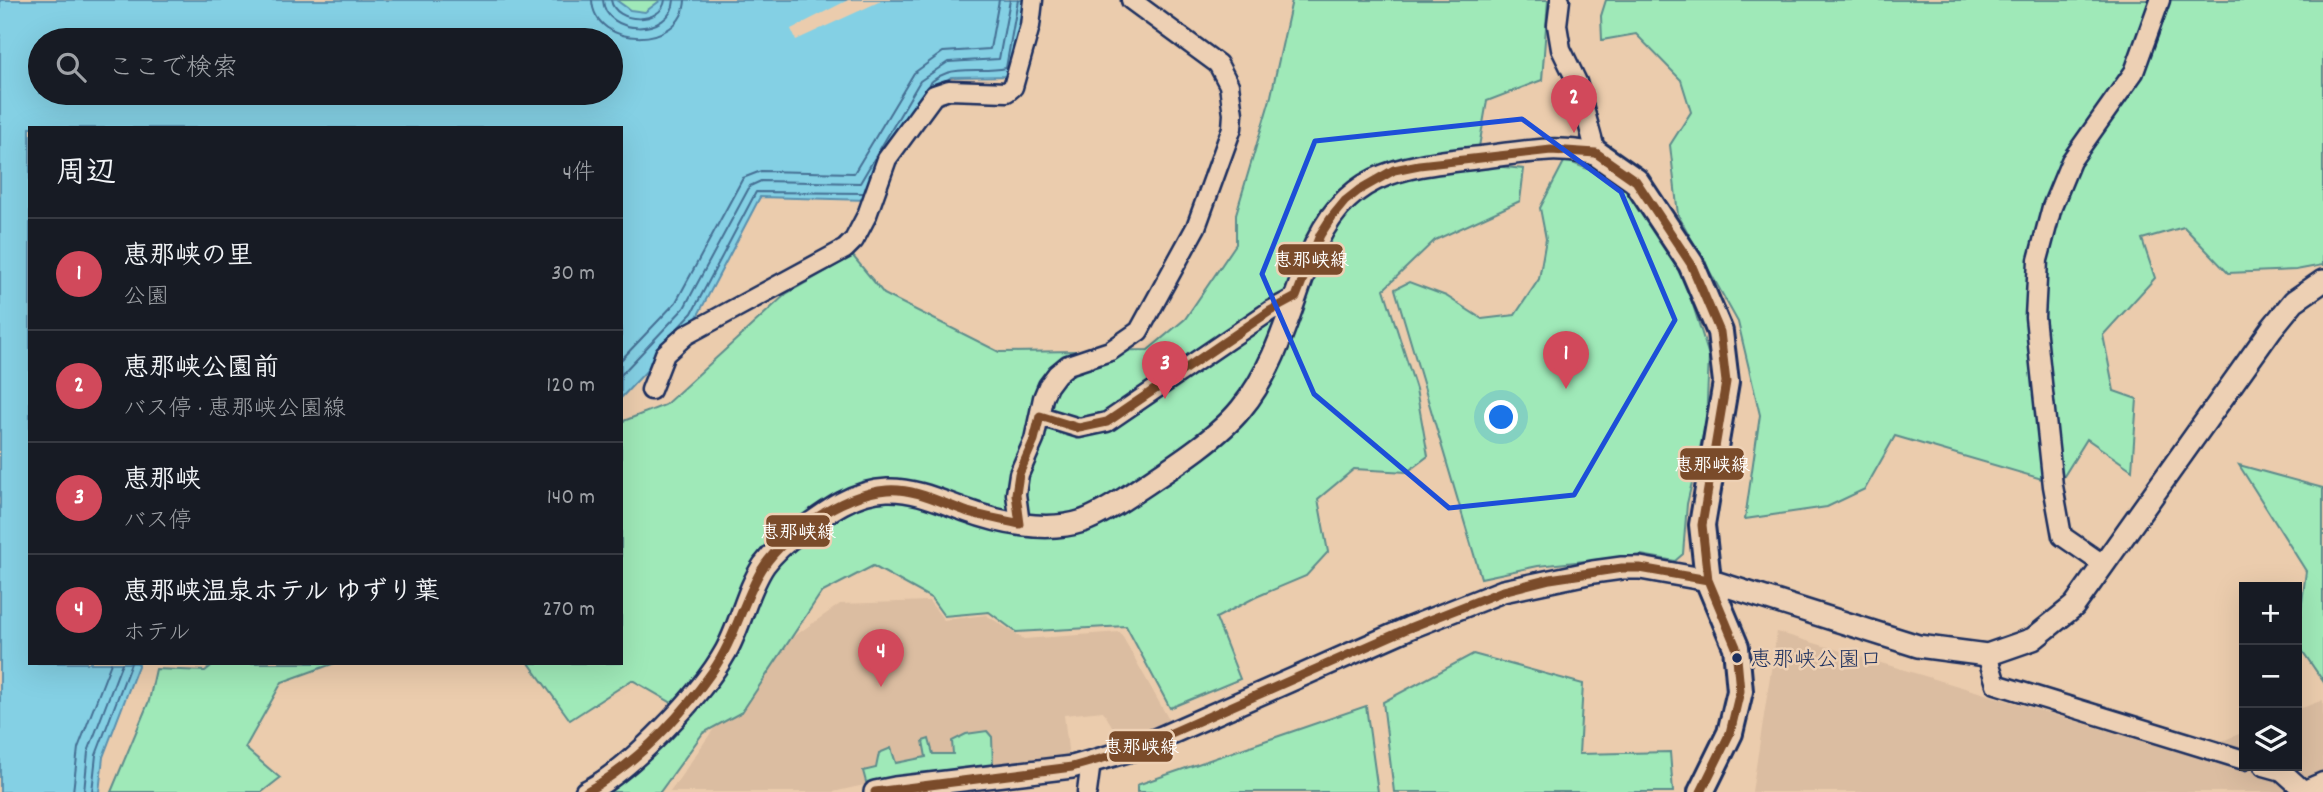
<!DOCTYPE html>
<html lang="ja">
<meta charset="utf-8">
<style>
:root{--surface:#171b24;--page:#242831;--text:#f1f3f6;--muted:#9ea1a6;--line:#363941;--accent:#d1495b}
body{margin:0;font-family:Dekko,"Klee One",sans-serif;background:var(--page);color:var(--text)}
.controls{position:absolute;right:21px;bottom:21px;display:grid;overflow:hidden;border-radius:0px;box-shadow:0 7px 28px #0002}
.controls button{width:63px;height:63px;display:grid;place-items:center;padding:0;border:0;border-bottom:2px solid var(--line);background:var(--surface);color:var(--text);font:35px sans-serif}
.you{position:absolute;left:1502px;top:418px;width:24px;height:24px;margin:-18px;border:5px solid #fff;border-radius:50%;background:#1a73e8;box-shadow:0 0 0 10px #1a73e833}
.badge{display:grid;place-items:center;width:46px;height:46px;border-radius:50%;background:var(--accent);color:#fff;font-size:23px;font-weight:700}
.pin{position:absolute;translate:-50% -58px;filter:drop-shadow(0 2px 4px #0008)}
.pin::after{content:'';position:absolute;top:37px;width:24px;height:21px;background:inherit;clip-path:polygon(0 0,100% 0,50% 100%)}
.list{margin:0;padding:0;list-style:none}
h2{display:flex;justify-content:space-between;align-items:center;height:91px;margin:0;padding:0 28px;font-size:30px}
h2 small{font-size:23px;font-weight:400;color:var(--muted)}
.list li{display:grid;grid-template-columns:46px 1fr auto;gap:21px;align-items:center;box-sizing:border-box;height:112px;padding:0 28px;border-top:2px solid var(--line)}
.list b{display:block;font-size:26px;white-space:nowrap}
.list p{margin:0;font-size:23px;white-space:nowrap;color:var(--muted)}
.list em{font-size:23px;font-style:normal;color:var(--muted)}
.icon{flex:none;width:38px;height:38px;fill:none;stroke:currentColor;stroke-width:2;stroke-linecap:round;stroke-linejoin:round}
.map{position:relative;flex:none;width:2323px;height:792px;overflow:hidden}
.search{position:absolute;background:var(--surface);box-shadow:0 7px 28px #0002;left:28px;top:28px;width:595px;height:77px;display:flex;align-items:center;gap:18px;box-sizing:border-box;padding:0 24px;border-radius:38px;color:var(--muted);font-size:26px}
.panel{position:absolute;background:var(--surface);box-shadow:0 7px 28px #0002;left:28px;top:126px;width:595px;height:539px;border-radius:0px}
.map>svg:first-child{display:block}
</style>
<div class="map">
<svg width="2323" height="792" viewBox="0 0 2323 792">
<rect width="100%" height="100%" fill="#ebccad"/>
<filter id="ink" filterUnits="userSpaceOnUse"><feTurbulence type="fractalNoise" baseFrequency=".0143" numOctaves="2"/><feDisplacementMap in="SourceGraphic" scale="14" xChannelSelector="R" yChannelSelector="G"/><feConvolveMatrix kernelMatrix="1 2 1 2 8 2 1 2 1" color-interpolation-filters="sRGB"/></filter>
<g filter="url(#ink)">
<path fill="#dbbda1" d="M 929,601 L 944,620 L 986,615 L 1024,639 L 1120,632 L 1169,720 L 1121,741 L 1103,711 L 1064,715 L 1069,758 L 895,778 L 833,792 L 670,792 L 762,659 L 840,604 Z
M 1777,632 L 2189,755 L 2244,732 L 2244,766 L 2297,766 L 2297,710 L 2323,700 L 2323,775 L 2289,792 L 1752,792 Z"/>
<path fill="#9fe9b8" stroke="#5d8c8b" stroke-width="2" d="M 587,0 L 687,0 L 672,32 Z
M 1292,0 L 1548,0 L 1542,80 L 1487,101 L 1476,164 L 1524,169 L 1520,201 L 1435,240 L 1384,289 L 1416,389 L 1428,456 L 1407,472 L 1354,469 L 1318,499 L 1328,552 L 1306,576 L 1256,597 L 1216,618 L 1240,679 L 1170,708 L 1126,626 L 1016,632 L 989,612 L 944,616 L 931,598 L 873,566 L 821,593 L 742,712 L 703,733 L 660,792 L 602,792 L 689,713 L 632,680 L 570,720 L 529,663 L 621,663 L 621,422 L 665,405 L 786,294 L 853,256 L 884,294 L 999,352 L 1148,350 L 1185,319 L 1236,244 L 1236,214 L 1271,96 Z
M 1606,0 L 2323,0 L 2323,265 L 2296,270 L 2228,273 L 2184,227 L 2142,239 L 2155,278 L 2103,335 L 2114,391 L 2137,399 L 2132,470 L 2087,439 L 2059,484 L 1895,436 L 1865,489 L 1827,507 L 1745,519 L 1760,415 L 1738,322 L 1678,215 L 1670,145 L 1691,112 L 1681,80 L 1636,34 L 1602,40 L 1601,16 Z
M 1565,160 L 1621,182 L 1642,211 L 1686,283 L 1709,356 L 1706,422 L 1687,504 L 1683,554 L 1675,561 L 1641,555 L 1538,566 L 1481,578 L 1395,289 L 1409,282 L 1446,296 L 1482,319 L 1515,315 L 1539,279 L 1546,239 L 1540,208 Z
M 2239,465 L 2323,488 L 2323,681 L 2297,643 L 2306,571 Z
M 1473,654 L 1583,684 L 1579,754 L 1670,752 L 1673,792 L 1394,792 L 1383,702 Z
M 215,663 L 335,663 L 282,682 L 245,748 L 280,778 L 262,792 L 111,792 L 149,701 L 156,669 L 205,671 Z
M 1366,706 L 1378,792 L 1137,792 L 1137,785 Z
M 987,731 L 992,737 L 993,766 L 866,782 L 863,771 L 876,768 L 879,753 L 891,748 L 896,763 L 926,757 L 923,741 L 929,739 L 933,754 L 953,754 L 952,741 L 966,734 Z"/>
<path fill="#84d0e4" stroke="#5a90ae" stroke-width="2" fill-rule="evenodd" d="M 0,0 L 616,0 L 630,10 L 645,12 L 661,0 L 1025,0 L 1012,76 L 951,77 L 931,93 L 868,200 L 760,197 L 697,317 L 621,398 L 621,128 L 30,128 L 30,663 L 139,663 L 103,757 L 99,792 L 0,792 ZM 40,40 L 611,40 L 611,93 L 40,93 Z"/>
<path fill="#ebccad" d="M 848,0 L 883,0 L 796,40 L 791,29 Z"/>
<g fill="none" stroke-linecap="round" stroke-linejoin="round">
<path stroke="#456f94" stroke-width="2" d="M 592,0 C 594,49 683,50 685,0
M 603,0 C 605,36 672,37 674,0
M 611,0 C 615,24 662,25 665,0
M 922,94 C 942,59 975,75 1006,68 L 1018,0
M 675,331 L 692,313 L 756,192 L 864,193
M 621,360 L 676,302 L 743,178 L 761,171 L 854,173 L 914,73 L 943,52 L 990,49 L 999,0
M 621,375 L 684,308 L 750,186 L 761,181 L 860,183 L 920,81 L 948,62 L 999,59 L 1010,0
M 73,792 L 78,748 L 111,663
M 84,792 L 88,752 L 122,663
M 92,792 L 96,755 L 131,663"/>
<g stroke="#1b2f5e" stroke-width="23">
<path id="minor" d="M 1560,0 L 1557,25 L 1561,49 L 1577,82 L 1596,153
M 651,390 L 665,354 L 686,335 L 845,249 L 854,240 L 867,215 L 887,159 L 934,95 L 949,90 L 1007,92 L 1013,87 L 1030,26 L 1033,0
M 1040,416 L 1079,428 L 1107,422 L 1270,311 L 1296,297
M 1020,524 L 1016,494 L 1019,474 L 1034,440 L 1043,398 L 1048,386 L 1057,374 L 1068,365 L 1110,351 L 1139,331 L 1196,227 L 1232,128 L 1233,114 L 1229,85 L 1218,64 L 1131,0
M 2104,565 L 2062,536 L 2053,486 L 2035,317 L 2038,260 L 2052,207 L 2071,161 L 2134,72 L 2160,0
M 1987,655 L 1996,684 L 2244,760
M 2264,766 L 2282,771 L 2303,790
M 1087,792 L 1091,762
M 2300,792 L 2323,782"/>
</g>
<g stroke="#1b2f5e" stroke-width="26">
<path id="tertiary" d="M 586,792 C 630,770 702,694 726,651 C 741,624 747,590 764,565 C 773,553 786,541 798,533 C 825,513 853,491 887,490 C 915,489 940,501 965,510 C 1000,523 1046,533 1083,521 C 1099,515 1115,505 1130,495 C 1164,472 1215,441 1241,409 C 1276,367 1290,308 1310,257 C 1344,173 1395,167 1476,158 C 1500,155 1525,151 1549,150 C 1565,149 1581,152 1596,153
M 875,792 L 895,788 L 1072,767 L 1135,749 L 1409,628 L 1503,591 L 1593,572 L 1622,568 L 1640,568 L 1708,580 L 1918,646 L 1987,655 L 2033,639 L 2074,606 L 2272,328 L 2294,301 L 2323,281"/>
</g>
<g stroke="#1b2f5e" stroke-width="30">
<path id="secondary" d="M 1596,153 L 1636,181 L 1691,264 L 1720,332 L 1726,382 L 1702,525 L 1708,580 L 1736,647 L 1740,691 L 1730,733 L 1701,792"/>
</g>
<use href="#minor" stroke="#edd0b4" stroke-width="18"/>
<use href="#tertiary" stroke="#edd0b4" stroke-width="21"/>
<use href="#secondary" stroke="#edd0b4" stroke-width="24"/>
<g stroke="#edd0b4" stroke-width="14">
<path id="bus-1" d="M 586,792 C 636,763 679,719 712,672 C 733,642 741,608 758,576 C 778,537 843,493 887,490 C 915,488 942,503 968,512 C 985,517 1003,520 1020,524 L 1016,494 L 1019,474 L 1034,440 L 1040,416 L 1079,428 L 1107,422 L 1270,311 L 1296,297 L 1320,235 L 1331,218 L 1345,201 L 1359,190 L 1394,170 L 1419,165 L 1551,150 L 1596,153 L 1636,181 L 1691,264 L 1720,332 L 1726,382 L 1702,525 L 1708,580 L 1736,647 L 1740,691 L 1730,733 L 1701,792
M 875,792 L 1072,767 L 1135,749 L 1409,628 L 1503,591 L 1550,579 L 1622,568 L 1640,568 L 1708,580"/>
</g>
<use href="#bus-1" stroke="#7a4b2a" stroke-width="9"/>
</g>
</g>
<path fill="none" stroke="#1d4ed8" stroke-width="5" stroke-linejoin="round" d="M 1522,119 L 1621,192 L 1675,320 L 1574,495 L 1449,508 L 1314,394 L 1262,274 L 1315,141 Z"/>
<circle fill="#1b2f5e" stroke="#edd0b4" stroke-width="2.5" cx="1737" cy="658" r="6"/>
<g text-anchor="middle" stroke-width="5" stroke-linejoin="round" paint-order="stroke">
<g font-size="22" fill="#1b2f5e" stroke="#edd0b4" text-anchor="start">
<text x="1750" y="666">恵那峡公園口</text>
</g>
</g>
<g stroke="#edd0b4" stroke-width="2.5">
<rect x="1277" y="243" width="67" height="33" rx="7" fill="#7a4b2a"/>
<rect x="1679" y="447" width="66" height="34" rx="7" fill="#7a4b2a"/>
<rect x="765" y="514" width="66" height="34" rx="7" fill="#7a4b2a"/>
<rect x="1108" y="730" width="66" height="33" rx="7" fill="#7a4b2a"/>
</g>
<g font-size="19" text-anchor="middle" font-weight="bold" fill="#fff">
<text x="1311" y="266">恵那峡線</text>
<text x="1712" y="471">恵那峡線</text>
<text x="798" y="538">恵那峡線</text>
<text x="1141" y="753">恵那峡線</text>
</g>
</svg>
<div class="controls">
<button>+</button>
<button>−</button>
<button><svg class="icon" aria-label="layers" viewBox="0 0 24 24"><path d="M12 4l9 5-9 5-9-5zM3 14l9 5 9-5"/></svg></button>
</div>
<div class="you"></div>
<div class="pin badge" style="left:1566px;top:389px">1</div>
<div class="pin badge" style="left:1574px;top:133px">2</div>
<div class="pin badge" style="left:1165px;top:399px">3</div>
<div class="pin badge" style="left:881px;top:687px">4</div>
<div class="search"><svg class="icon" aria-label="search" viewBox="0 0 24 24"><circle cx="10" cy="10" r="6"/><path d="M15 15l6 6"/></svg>ここで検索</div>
<section class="panel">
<h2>周辺<small>4件</small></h2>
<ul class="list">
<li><span class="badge">1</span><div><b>恵那峡の里</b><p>公園</p></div><em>30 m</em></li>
<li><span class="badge">2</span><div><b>恵那峡公園前</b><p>バス停 · 恵那峡公園線</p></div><em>120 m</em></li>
<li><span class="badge">3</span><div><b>恵那峡</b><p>バス停</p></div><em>140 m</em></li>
<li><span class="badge">4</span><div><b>恵那峡温泉ホテル ゆずり葉</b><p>ホテル</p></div><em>270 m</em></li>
</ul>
</section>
</div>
